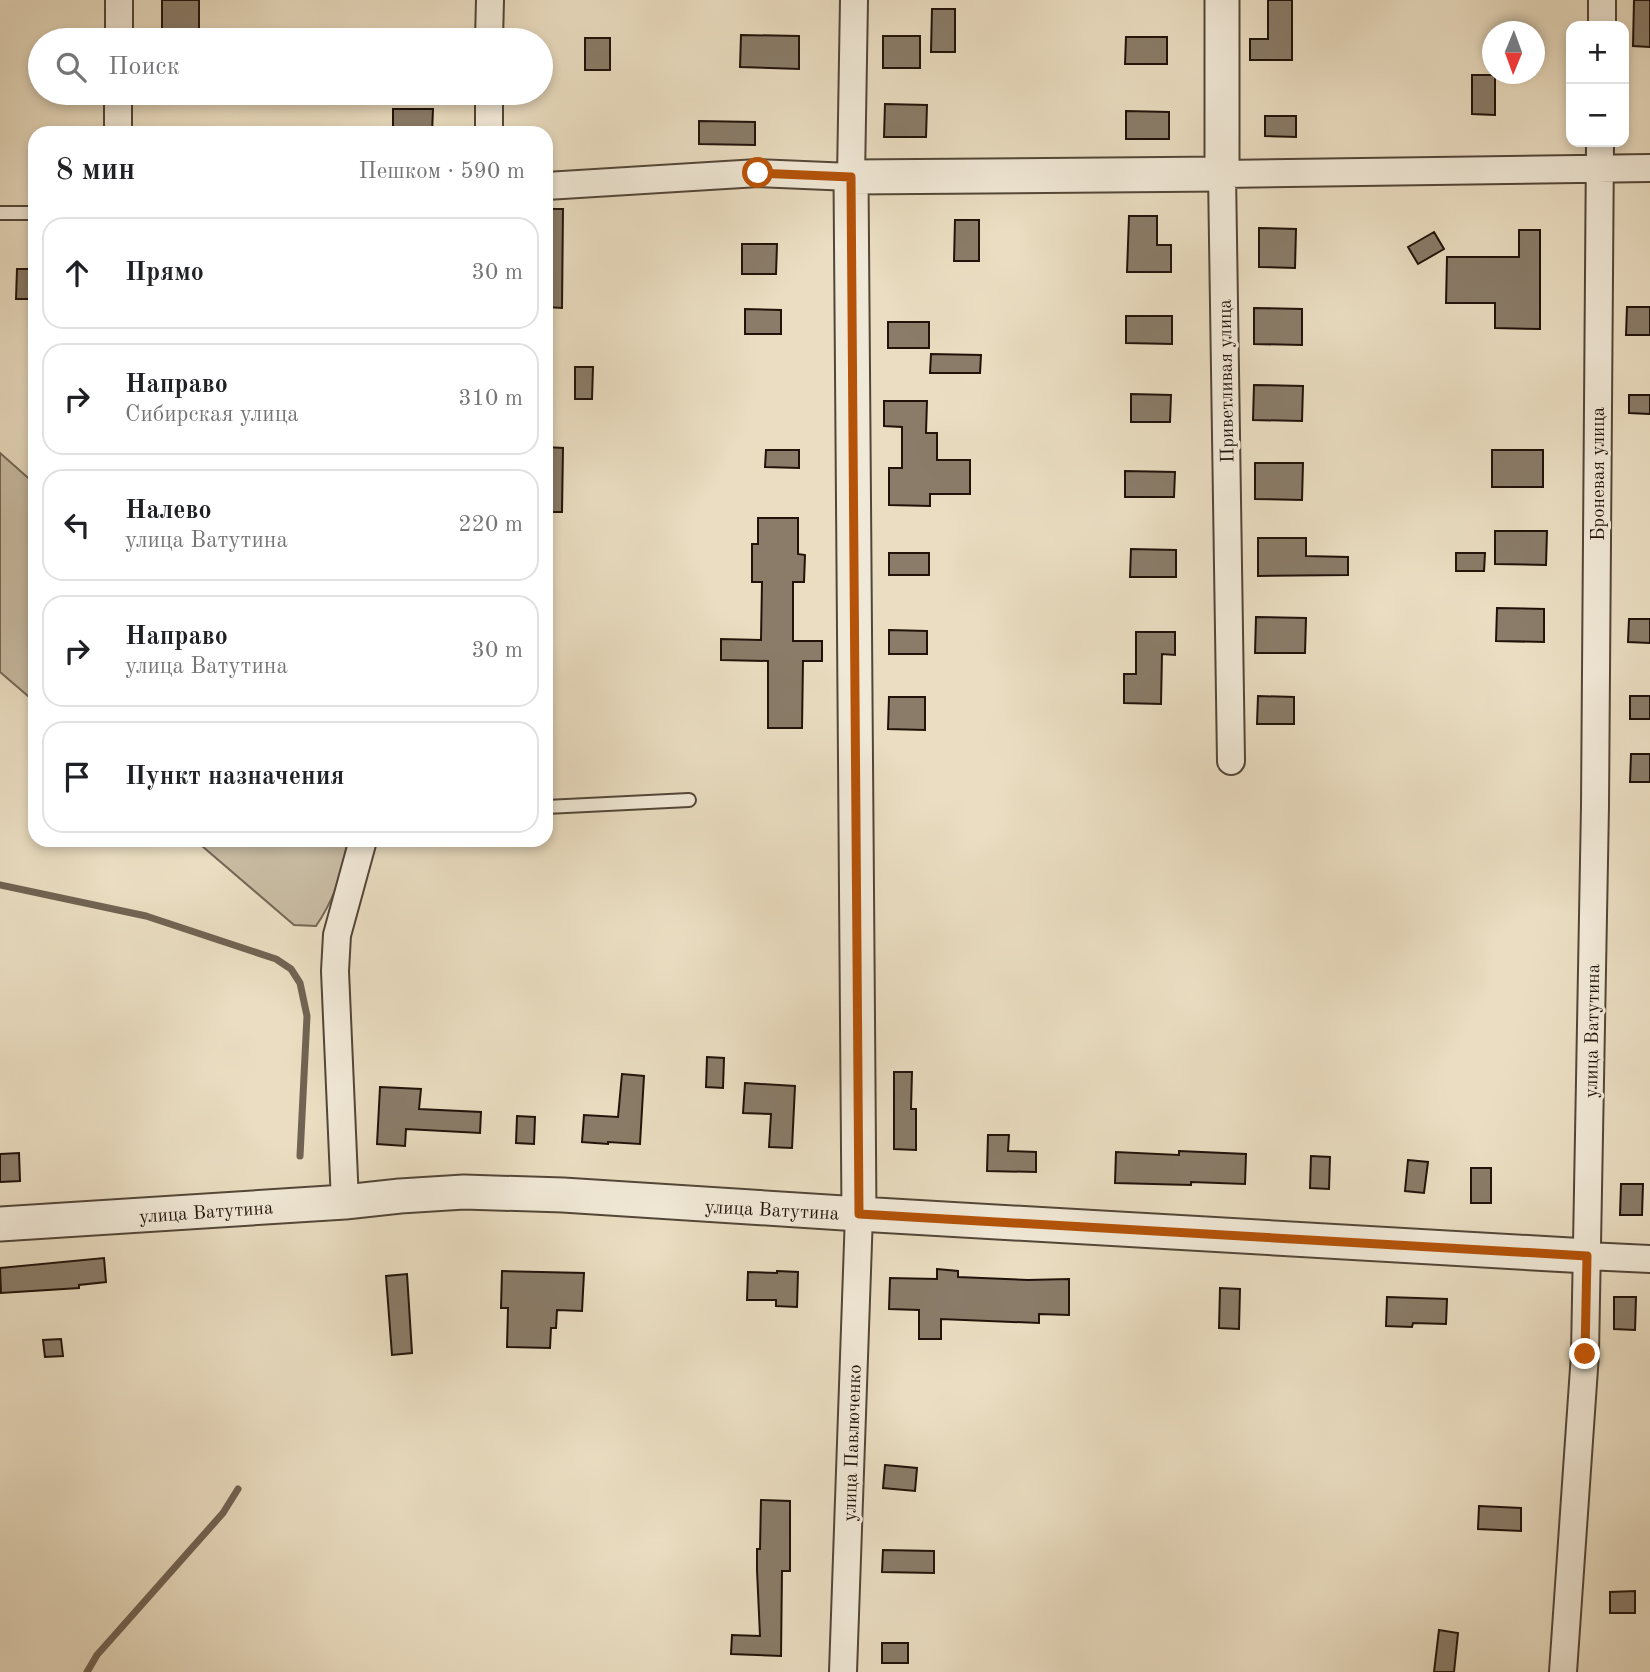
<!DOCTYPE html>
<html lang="ru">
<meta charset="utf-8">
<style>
:root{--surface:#fff;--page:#f6f6f6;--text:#202124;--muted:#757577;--line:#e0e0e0}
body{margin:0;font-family:"Old Standard TT",serif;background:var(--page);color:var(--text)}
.controls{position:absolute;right:21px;top:21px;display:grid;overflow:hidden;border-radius:14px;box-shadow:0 4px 10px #0003}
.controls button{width:63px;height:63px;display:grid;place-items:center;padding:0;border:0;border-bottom:2px solid var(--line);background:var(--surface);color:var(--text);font:35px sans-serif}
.compass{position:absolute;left:1482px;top:21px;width:63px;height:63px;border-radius:50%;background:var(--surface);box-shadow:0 4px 10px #0003;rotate:181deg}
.stop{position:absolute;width:21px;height:21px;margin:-16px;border:5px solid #b45309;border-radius:50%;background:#fff}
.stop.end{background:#b45309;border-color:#fff;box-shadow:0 2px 7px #0008}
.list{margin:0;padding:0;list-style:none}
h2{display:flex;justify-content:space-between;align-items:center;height:91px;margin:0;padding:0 28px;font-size:30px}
h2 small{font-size:23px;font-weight:400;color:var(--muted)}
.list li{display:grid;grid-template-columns:46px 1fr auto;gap:21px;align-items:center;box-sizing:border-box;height:112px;margin:0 14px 14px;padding:0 14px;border:2px solid var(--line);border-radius:21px}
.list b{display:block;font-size:26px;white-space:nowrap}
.list p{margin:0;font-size:23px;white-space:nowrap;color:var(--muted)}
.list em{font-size:23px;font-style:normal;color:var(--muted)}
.icon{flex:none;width:38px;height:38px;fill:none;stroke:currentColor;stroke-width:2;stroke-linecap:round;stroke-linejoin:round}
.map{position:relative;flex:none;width:1650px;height:1672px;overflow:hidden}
.search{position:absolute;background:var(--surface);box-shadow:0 4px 10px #0003;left:28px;top:28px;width:525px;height:77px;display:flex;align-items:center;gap:18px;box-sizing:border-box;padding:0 24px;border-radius:38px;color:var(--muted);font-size:26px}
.panel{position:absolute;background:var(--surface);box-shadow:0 4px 10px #0003;left:28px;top:126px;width:525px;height:721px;border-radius:21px}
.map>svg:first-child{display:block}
</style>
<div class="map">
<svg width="1650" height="1672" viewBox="0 0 1650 1672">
<rect width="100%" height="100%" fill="#eaddc1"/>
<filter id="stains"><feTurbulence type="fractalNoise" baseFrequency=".00286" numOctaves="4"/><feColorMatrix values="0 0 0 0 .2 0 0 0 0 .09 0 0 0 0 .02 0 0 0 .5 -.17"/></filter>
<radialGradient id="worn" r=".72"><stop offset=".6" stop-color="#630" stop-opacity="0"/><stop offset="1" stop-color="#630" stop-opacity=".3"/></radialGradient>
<path fill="#c8bba2" stroke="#746756" stroke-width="2" d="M 0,453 L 35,484 L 35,702 L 0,672 Z
M 195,840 L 353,840 C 343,870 334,900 316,926 L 294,925 Z"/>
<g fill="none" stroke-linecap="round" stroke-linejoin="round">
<path stroke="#716353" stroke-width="7" d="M 0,885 L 146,916 L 276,959 L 291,969 L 300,983 L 307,1016 L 300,1156
M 87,1672 L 97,1655 L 223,1513 L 238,1489"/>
</g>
<path fill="#8a7c69" stroke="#21130a" stroke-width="2" d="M 162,0 L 199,0 L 199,40 L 162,40 Z
M 1268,0 L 1292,0 L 1292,60 L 1250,60 L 1250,39 L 1268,39 Z
M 1634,0 L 1650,0 L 1650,47 L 1633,46 Z
M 932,9 L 955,9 L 955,52 L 931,52 Z
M 741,35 L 799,36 L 799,69 L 740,67 Z
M 883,36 L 920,36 L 920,68 L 883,68 Z
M 1126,37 L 1167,37 L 1167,64 L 1125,64 Z
M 585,38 L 610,38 L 610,70 L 585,70 Z
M 1472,75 L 1495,75 L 1495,115 L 1472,114 Z
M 885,104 L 927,105 L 926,137 L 884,137 Z
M 393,109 L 433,109 L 432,133 L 393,133 Z
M 1126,111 L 1169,112 L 1169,139 L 1126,139 Z
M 1265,116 L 1296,116 L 1296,137 L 1265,136 Z
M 699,121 L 755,122 L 755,145 L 699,144 Z
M 546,209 L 563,209 L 562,308 L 546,307 Z
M 1129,216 L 1157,216 L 1157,245 L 1171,245 L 1171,272 L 1127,272 Z
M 955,220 L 979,220 L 979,261 L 954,261 Z
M 1259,228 L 1296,229 L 1295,268 L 1259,267 Z
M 1519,230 L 1540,230 L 1540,329 L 1495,328 L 1495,303 L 1446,303 L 1447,257 L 1519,257 Z
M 1434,232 L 1444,249 L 1418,264 L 1408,247 Z
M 742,244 L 777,244 L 776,274 L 742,274 Z
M 17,269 L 35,269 L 35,299 L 16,299 Z
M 1627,307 L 1650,307 L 1650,335 L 1626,335 Z
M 1254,308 L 1302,309 L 1302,345 L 1254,344 Z
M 745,309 L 781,310 L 781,334 L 745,334 Z
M 1126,316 L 1172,316 L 1172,344 L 1126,343 Z
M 888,322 L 929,322 L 929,348 L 888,348 Z
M 931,354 L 981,355 L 980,373 L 930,373 Z
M 575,367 L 593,367 L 592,399 L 575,399 Z
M 1254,385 L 1303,386 L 1302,421 L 1253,420 Z
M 1131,394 L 1171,395 L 1170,422 L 1131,422 Z
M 1629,395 L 1650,395 L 1650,414 L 1629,413 Z
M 884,401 L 927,401 L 926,433 L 937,433 L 937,460 L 970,460 L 970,494 L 930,494 L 930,506 L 889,505 L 889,468 L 902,468 L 902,427 L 884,426 Z
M 546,447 L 563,448 L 562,512 L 546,512 Z
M 766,450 L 799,450 L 799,468 L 765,467 Z
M 1492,450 L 1543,450 L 1543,487 L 1492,487 Z
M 1255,463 L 1303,463 L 1302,500 L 1255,499 Z
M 1125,471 L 1175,472 L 1174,497 L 1125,497 Z
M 758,518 L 798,518 L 798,554 L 805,555 L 804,582 L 793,582 L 793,641 L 822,641 L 822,661 L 803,661 L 802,728 L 768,728 L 768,661 L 721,660 L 721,639 L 761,640 L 762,582 L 752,582 L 752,544 L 758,544 Z
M 1495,531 L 1547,531 L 1546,565 L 1495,564 Z
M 1258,538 L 1306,538 L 1306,556 L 1348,557 L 1348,575 L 1258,576 Z
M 1131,549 L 1176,550 L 1176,577 L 1130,577 Z
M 889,553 L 929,553 L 929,575 L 889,575 Z
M 1456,553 L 1485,553 L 1484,571 L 1456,571 Z
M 1497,608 L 1544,609 L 1544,642 L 1496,641 Z
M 1256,617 L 1306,618 L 1305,653 L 1255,653 Z
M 1629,619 L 1650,619 L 1650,643 L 1628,642 Z
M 889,630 L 927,631 L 927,654 L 889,654 Z
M 1136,632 L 1175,632 L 1175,655 L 1162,654 L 1161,704 L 1124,703 L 1124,674 L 1136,674 Z
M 1258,696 L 1294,697 L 1294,724 L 1257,724 Z
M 1630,696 L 1650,696 L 1650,719 L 1630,719 Z
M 889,697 L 925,697 L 925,730 L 888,729 Z
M 1631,754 L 1650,754 L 1650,782 L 1630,782 Z
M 707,1057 L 724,1058 L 723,1088 L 706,1087 Z
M 894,1072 L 912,1072 L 911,1109 L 916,1109 L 916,1150 L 894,1149 Z
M 622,1074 L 644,1076 L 640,1144 L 608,1142 L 608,1144 L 582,1142 L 584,1115 L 618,1117 Z
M 745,1083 L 795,1086 L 792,1148 L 769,1147 L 771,1114 L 743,1113 Z
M 380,1087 L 421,1089 L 419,1109 L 481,1112 L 480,1133 L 406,1129 L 405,1146 L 377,1144 Z
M 517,1116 L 535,1117 L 534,1144 L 516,1143 Z
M 988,1135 L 1009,1135 L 1008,1151 L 1036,1152 L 1036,1172 L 987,1171 Z
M 1179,1151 L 1246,1154 L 1245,1184 L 1191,1182 L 1191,1185 L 1115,1183 L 1116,1152 L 1179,1155 Z
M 19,1153 L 20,1181 L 0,1182 L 0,1154 Z
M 1311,1156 L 1330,1157 L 1329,1189 L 1310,1188 Z
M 1408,1160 L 1428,1162 L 1424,1193 L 1405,1191 Z
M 1471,1168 L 1491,1168 L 1491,1203 L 1471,1203 Z
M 1621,1184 L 1643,1184 L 1642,1215 L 1620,1215 Z
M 104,1258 L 106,1282 L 79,1285 L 79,1288 L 1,1293 L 0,1268 Z
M 937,1269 L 958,1271 L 958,1277 L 1028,1280 L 1069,1279 L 1069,1315 L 1039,1314 L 1039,1323 L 941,1319 L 941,1339 L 919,1339 L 919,1310 L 889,1309 L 890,1278 L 937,1279 Z
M 502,1271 L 584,1273 L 582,1311 L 557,1310 L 556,1328 L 551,1328 L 550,1348 L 507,1347 L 508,1308 L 501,1308 Z
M 777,1271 L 798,1272 L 797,1307 L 776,1306 L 776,1300 L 747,1300 L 748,1272 L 777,1273 Z
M 407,1274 L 412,1353 L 392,1355 L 386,1276 Z
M 1220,1288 L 1240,1289 L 1239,1329 L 1219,1328 Z
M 1387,1297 L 1447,1299 L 1446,1324 L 1413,1323 L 1412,1327 L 1386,1326 Z
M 1614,1297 L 1636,1297 L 1635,1330 L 1614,1329 Z
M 61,1339 L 63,1356 L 45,1357 L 43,1340 Z
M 885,1465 L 917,1468 L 915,1491 L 883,1488 Z
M 761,1500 L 790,1501 L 790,1571 L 782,1571 L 781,1656 L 731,1654 L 732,1635 L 760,1636 L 757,1570 L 757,1549 L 760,1549 Z
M 1479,1506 L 1521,1508 L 1521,1531 L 1478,1529 Z
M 883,1550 L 934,1551 L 934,1573 L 882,1572 Z
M 1635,1591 L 1635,1613 L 1610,1613 L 1610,1592 Z
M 1439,1630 L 1458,1633 L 1454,1672 L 1434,1672 Z
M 882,1643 L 908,1643 L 908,1663 L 882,1663 Z"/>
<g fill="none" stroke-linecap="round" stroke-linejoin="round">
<g stroke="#534638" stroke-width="16">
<path id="service" d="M 0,213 L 35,213
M 546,807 L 689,800"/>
</g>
<g stroke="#534638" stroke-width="30">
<path id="minor" d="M 1602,26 L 1602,0
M 119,40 L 119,0
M 489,40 L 490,0
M 118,133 L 118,93
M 489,133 L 489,93
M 546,186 L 758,173 L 851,177 L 854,0
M 1231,761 L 1222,174 L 1650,168
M 345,1202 L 335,971 L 337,935 L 363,840
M 1587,1256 L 1650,1259
M 843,1672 L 859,1214
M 1563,1672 L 1585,1354 L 1595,806 L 1600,142"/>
</g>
<g stroke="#534638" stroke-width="37">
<path id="tertiary" d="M 859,1214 L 851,177 L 1222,174 L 1222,0
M 0,1224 L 345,1202 L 400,1196 L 464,1192 L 563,1195 L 859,1214 L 1587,1256"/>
</g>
<use href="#service" stroke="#f1e9d7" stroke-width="12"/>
<use href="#minor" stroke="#f1e9d7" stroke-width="26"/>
<use href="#tertiary" stroke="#f1e9d7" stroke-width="33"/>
</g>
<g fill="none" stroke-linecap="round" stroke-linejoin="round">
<path stroke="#b45309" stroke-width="9" d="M 758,173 L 851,177 L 859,1214 L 1587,1256 L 1585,1354"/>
</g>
<g text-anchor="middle" stroke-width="6" stroke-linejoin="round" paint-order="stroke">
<g font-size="19" fill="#21130a" stroke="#f1e9d7">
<text transform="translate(1225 381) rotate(-91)" y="7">Приветливая улица</text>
<text transform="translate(1597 474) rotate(-90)" y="7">Броневая улица</text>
<text transform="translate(1591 1031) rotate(-89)" y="7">улица Ватутина</text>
<text transform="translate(772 1209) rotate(3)" y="7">улица Ватутина</text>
<text transform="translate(206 1211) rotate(-4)" y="7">улица Ватутина</text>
<text transform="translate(851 1443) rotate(-88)" y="7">улица Павлюченко</text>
</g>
</g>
<rect width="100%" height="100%" filter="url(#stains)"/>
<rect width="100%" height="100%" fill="url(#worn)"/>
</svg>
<div class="controls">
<button>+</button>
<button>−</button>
</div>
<svg class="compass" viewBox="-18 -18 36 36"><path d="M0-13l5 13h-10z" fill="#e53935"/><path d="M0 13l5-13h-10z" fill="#757577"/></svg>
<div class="stop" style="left:758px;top:173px"></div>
<div class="stop end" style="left:1585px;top:1354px"></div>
<div class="search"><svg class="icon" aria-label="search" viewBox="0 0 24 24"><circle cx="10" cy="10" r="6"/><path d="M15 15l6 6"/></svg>Поиск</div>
<section class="panel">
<h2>8 мин<small>Пешком · 590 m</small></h2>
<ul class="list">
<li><svg class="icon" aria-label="ahead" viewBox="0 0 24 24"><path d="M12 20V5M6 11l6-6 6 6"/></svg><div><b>Прямо</b></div><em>30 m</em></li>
<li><svg class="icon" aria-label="right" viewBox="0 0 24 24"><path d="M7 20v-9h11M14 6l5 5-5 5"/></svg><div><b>Направо</b><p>Сибирская улица</p></div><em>310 m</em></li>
<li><svg class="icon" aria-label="left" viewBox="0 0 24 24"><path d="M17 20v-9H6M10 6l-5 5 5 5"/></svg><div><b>Налево</b><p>улица Ватутина</p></div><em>220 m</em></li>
<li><svg class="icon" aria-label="right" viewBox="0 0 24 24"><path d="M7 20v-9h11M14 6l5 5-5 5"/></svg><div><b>Направо</b><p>улица Ватутина</p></div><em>30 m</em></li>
<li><svg class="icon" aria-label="arrive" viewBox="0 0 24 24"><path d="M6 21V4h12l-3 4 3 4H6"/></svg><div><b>Пункт назначения</b></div></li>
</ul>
</section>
</div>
